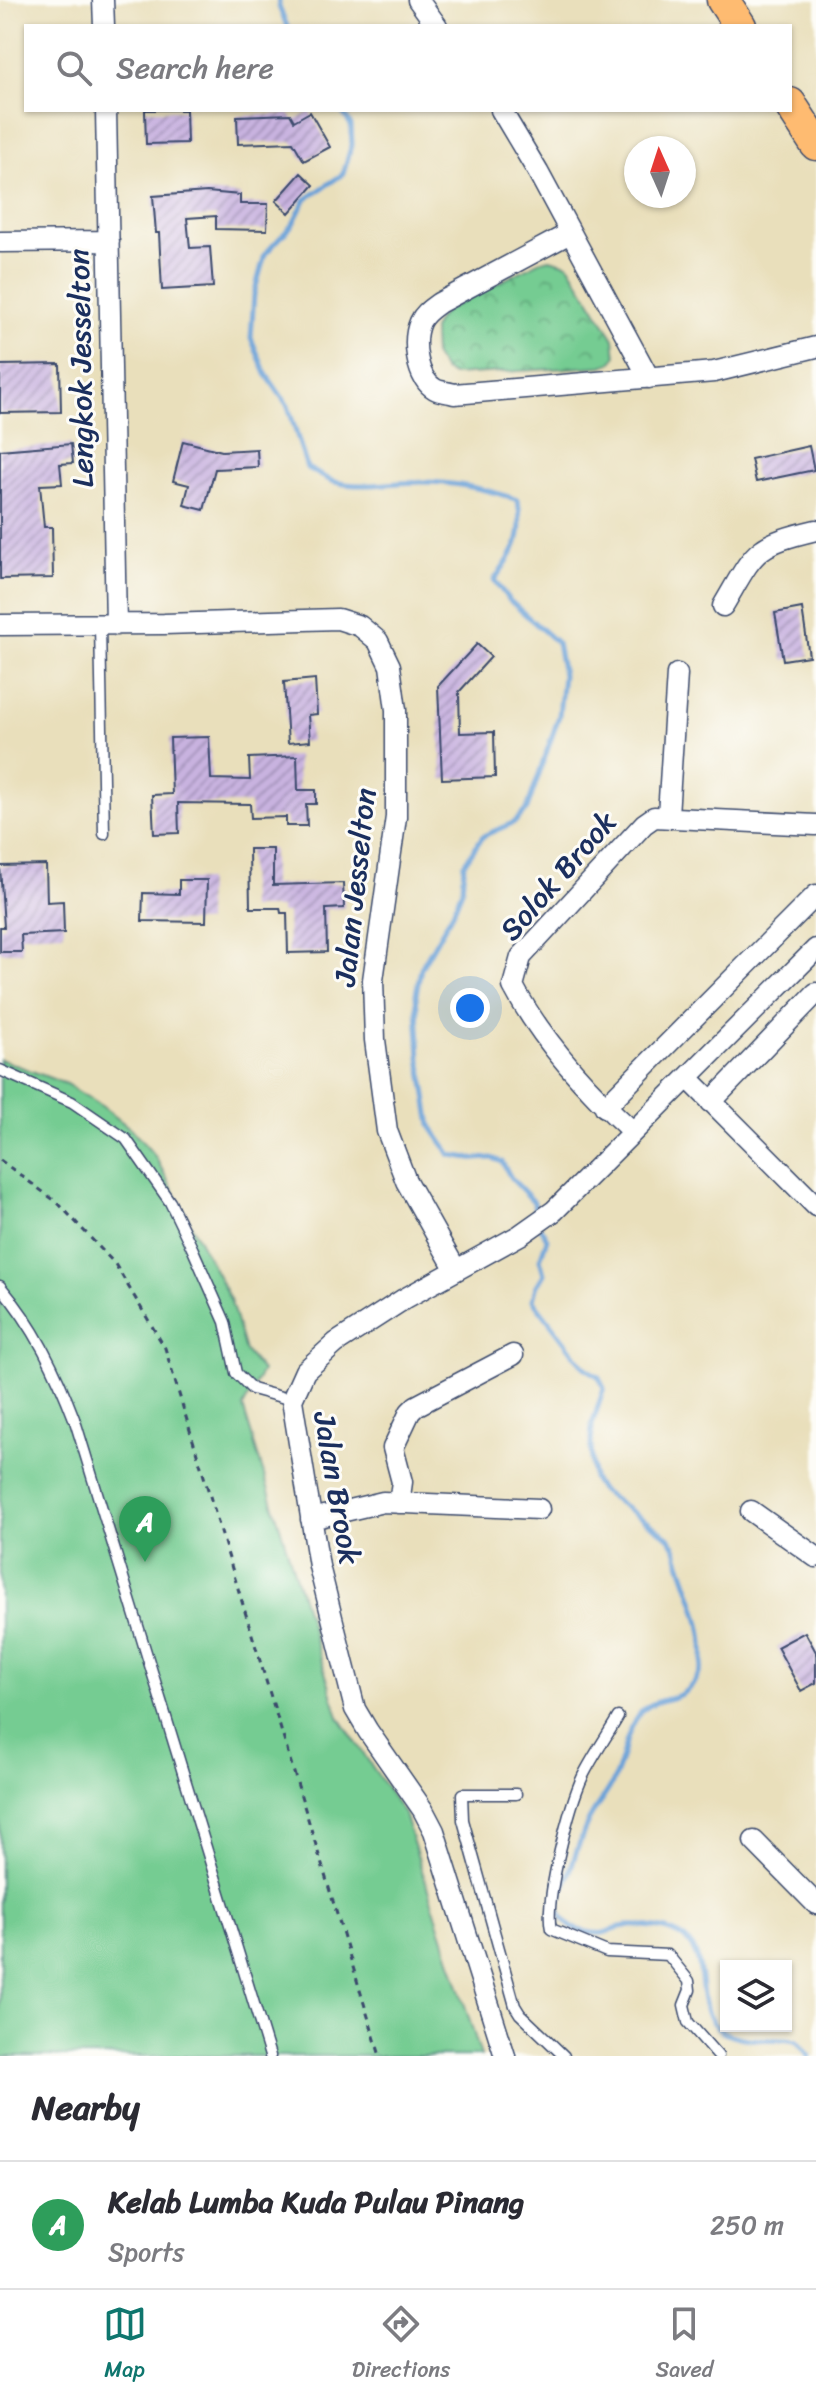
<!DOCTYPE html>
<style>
:root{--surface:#fff;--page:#f7f7f7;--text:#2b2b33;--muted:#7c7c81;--line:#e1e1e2;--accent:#0f766e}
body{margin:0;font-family:Sriracha,sans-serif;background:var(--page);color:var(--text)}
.controls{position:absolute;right:24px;bottom:24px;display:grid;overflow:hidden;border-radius:0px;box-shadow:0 2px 6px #0004}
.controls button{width:72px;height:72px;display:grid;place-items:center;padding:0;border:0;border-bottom:2px solid var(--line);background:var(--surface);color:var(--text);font:40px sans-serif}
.compass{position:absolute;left:624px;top:136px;width:72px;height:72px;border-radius:50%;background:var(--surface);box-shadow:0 2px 6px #0004;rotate:357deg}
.you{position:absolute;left:470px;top:1008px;width:28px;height:28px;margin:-20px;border:6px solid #fff;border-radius:50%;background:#1a73e8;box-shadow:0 0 0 12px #1a73e833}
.badge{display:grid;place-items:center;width:52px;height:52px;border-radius:50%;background:var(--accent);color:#fff;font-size:26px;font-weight:700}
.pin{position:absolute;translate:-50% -66px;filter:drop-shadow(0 2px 4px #0008)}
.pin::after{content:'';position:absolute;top:42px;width:28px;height:24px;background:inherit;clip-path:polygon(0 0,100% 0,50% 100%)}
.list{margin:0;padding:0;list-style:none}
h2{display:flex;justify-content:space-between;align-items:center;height:104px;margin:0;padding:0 32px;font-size:34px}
h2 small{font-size:26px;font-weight:400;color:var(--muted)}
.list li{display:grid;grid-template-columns:52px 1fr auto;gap:24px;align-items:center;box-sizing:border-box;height:128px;padding:0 32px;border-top:2px solid var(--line)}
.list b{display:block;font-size:30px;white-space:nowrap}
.list p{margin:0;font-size:26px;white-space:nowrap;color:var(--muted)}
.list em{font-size:26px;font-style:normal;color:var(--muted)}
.icon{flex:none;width:44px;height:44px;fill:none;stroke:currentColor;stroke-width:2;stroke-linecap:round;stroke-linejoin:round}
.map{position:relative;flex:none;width:816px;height:2056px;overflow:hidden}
.search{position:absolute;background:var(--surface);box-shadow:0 2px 6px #0004;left:24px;right:24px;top:24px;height:88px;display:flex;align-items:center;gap:20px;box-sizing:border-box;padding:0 28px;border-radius:0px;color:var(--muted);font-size:30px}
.sheet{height:232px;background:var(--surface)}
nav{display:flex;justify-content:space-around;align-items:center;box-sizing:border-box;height:112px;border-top:2px solid var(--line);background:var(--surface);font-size:22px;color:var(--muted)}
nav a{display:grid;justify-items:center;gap:4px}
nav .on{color:var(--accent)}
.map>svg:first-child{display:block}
</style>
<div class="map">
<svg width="816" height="2056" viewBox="0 0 816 2056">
<defs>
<pattern id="park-crowns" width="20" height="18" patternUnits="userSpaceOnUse" patternTransform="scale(2)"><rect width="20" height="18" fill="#75cc92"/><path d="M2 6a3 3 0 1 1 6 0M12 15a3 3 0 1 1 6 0" fill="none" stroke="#5fa67a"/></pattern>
<pattern id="building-hatch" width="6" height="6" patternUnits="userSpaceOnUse" patternTransform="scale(2)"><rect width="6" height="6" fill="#c9b3e0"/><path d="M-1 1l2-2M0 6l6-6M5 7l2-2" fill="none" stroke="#a292b9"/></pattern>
</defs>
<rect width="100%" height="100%" fill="#fdfcf7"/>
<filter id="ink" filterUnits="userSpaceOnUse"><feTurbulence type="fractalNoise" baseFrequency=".0125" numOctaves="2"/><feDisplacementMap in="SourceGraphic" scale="16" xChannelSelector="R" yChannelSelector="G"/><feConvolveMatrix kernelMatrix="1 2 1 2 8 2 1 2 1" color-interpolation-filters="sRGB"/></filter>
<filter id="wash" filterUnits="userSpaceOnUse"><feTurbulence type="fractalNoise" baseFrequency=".006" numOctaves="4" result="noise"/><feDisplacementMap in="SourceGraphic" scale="32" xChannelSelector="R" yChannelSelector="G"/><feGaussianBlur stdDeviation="1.8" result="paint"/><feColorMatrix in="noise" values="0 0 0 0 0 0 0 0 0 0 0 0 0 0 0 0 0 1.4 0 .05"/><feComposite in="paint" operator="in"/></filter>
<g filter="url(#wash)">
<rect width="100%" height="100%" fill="#e9dfbb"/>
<path fill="#75cc92" stroke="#487e78" stroke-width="2" d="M 0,1059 L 66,1084 L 103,1107 L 131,1129 L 155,1156 L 230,1299 L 245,1351 L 262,1371 L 243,1407 L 339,1717 L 404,1814 L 481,2056 L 0,2056 Z"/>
<path fill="url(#park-crowns)" stroke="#487e78" stroke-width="2" d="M 550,259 L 568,264 L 614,339 L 616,357 L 611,363 L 602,366 L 453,375 L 444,371 L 434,355 L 433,330 L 438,320 L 446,310 L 541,261 Z"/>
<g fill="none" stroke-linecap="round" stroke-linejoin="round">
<path stroke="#69a1d8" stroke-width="5" d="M 279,0 L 279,7 L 287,26
M 341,110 L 351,125 L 352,144 L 343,174 L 305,200 L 293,224 L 265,254 L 254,294 L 251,338 L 266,374 L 288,406 L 307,468 C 316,472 325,479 335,482 C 363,489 393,482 421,482 C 455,482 487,489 518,500 C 524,538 517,550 494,580 L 508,599 L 557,643 L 563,675 L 559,716 L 527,809 L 515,822 L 483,836 L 464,864 L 462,890 L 453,912 L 421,968 L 416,994 L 420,1058 L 431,1126 L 451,1155 L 476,1159 L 492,1158 L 502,1162 L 511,1178 L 534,1202 L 535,1219
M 540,1227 L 547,1239 L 540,1259 L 544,1274 L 536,1287 L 533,1300 L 584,1367 L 599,1377 L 604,1388 L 592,1425 L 591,1446 L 593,1479 L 600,1490 L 669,1537 L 676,1549 C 686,1586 709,1627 702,1666 C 701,1672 697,1677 694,1682 C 679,1704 660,1695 643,1710 C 627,1725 623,1758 615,1777 C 609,1794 594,1807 587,1824 C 578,1844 572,1866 565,1886 C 563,1892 558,1897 558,1903 C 558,1912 565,1923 573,1928 C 580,1931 595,1934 603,1933 C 609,1932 614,1928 620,1927 C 636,1924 665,1927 679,1935 C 719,1959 683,2018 731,2035 C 753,2043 775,2037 797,2041 L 809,2056"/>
</g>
<g id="blocks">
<path fill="url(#building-hatch)" d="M 145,110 L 186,110 L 187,143 L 146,144 Z
M 310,112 L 330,147 L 304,161 L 293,142 L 238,144 L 237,116 L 290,114 L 294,121 Z
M 301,173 L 314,185 L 289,213 L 276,201 Z
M 207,192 L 240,195 L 240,204 L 268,204 L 267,230 L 216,229 L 216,216 L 187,218 L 190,248 L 210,247 L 213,287 L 162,290 L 159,233 L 156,233 L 153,196 Z
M 60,364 L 61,412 L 0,413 L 0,365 Z
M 183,441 L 222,451 L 257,449 L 258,467 L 215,469 L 204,510 L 184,505 L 189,485 L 173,481 Z
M 71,444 L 73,463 L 60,464 L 62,484 L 40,485 L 44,527 L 52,527 L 53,578 L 0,579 L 0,450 Z
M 809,446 L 814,470 L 756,482 L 751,459 Z
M 802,608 L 809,656 L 783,660 L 775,613 Z
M 477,644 L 491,657 L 459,692 L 460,733 L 494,732 L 495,777 L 442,779 L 438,686 Z
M 315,679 L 317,714 L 308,715 L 310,741 L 288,743 L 284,682 Z
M 209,737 L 211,779 L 250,780 L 249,758 L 297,756 L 298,790 L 316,790 L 316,804 L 306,804 L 307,826 L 286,826 L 286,817 L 251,818 L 250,804 L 178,803 L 179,833 L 154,834 L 152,795 L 172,794 L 170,738 Z
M 249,849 L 273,849 L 273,885 L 343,883 L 344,908 L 326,909 L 327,952 L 288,953 L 287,913 L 281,913 L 280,908 L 250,908 Z
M 46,865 L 47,902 L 63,901 L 64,933 L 21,935 L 22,952 L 0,952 L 0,927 L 4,927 L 0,866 Z
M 179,880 L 207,880 L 206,922 L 142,921 L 143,893 L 179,894 Z
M 805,1632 L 816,1652 L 816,1683 L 801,1691 L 777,1647 Z"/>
</g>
</g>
<g filter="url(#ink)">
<use href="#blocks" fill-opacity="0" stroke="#3a496c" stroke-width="2"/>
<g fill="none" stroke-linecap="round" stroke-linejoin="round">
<g stroke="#3a496c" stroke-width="13">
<path id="lane" d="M 100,625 L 104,834
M 0,1070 L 72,1102 L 126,1139 L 170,1202 L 193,1250 L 225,1322 L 236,1373 L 252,1389 L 292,1400
M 0,1286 C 35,1327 56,1371 75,1421 L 270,2056
M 618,1717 C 607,1736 593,1756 583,1776 C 570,1803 544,1902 551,1929 L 607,1952 L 668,1955 L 689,1981 L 690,1990 L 684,2005 L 688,2022 L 718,2056
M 516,1794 L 462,1794 L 463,1820 L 515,2006 L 520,2014 L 564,2056"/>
</g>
<g stroke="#3a496c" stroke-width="23">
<path id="street" d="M 103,0 L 104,26
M 418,0 L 437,26
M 106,110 L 116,625
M 501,110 L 538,172 L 649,378
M 570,233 L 439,303 C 431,309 424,313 420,322 C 412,340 416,378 435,389 C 440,392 449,392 454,394 L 714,372 L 816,347
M 0,242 L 109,241
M 723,606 C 755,552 752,545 816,530
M 0,625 L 164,624 L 338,619 L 360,626 L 378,641 L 390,666 L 396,710 L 396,817 L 373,980 L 375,1040 L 387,1131 L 406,1181 L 456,1270
M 668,815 L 677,674
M 689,1079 L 816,1206
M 711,1102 L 816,993
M 605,1107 L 816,895
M 633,1132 C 587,1090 542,1041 513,986 L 521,957 L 644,824 L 654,817 L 816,825
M 399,1503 L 402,1482 L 393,1448 L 410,1412 L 416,1406 L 513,1355
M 751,1511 L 816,1557
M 311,1519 L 383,1502 L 539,1509
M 754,1841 L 816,1904
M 505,2056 L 434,1831 L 423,1810 L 368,1731 L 355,1709 L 319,1566 L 292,1400 L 305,1371 L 336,1343 L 404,1299 L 520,1235 L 554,1211 L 816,949"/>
</g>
<g stroke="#3a496c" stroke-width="35">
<path id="primary" d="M 723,0 L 740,26
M 790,104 L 816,144"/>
</g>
<path stroke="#3a496c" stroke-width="3" stroke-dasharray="6 6" stroke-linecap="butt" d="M 0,1160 L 58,1203 L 115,1264 L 165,1348 L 380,2056"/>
<use href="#lane" stroke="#fff" stroke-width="10"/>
<use href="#street" stroke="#fff" stroke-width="20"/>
<use href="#primary" stroke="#febb71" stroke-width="32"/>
</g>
</g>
<g text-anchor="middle" stroke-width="6" stroke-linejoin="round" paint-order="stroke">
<g font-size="30" fill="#1b2f5e" stroke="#fdfcf7">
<text transform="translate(81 368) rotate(-91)" y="10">Lengkok Jesselton</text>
<text transform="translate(558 876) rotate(-49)" y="10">Solok Brook</text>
<text transform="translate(355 887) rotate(-84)" y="10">Jalan Jesselton</text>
<text transform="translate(337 1488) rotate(80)" y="10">Jalan Brook</text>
</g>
</g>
</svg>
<div class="controls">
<button><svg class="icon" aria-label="layers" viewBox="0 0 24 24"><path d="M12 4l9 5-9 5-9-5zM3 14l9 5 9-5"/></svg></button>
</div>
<svg class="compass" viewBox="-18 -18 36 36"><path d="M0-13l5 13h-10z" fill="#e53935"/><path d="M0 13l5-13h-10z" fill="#7c7c81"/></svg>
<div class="you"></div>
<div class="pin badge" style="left:145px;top:1562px;background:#2e9e5b">A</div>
<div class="search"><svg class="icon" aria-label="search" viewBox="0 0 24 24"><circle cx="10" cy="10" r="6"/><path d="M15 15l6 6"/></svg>Search here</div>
</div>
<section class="sheet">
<h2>Nearby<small></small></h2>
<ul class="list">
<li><span class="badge" style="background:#2e9e5b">A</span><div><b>Kelab Lumba Kuda Pulau Pinang</b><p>Sports</p></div><em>250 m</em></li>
</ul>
</section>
<nav>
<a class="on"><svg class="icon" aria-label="map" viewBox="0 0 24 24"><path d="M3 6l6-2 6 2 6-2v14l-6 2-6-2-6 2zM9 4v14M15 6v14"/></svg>Map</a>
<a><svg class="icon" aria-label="directions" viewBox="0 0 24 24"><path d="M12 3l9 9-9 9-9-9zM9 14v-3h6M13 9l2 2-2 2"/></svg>Directions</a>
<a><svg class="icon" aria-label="saved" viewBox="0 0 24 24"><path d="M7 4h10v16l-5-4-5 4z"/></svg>Saved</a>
</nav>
